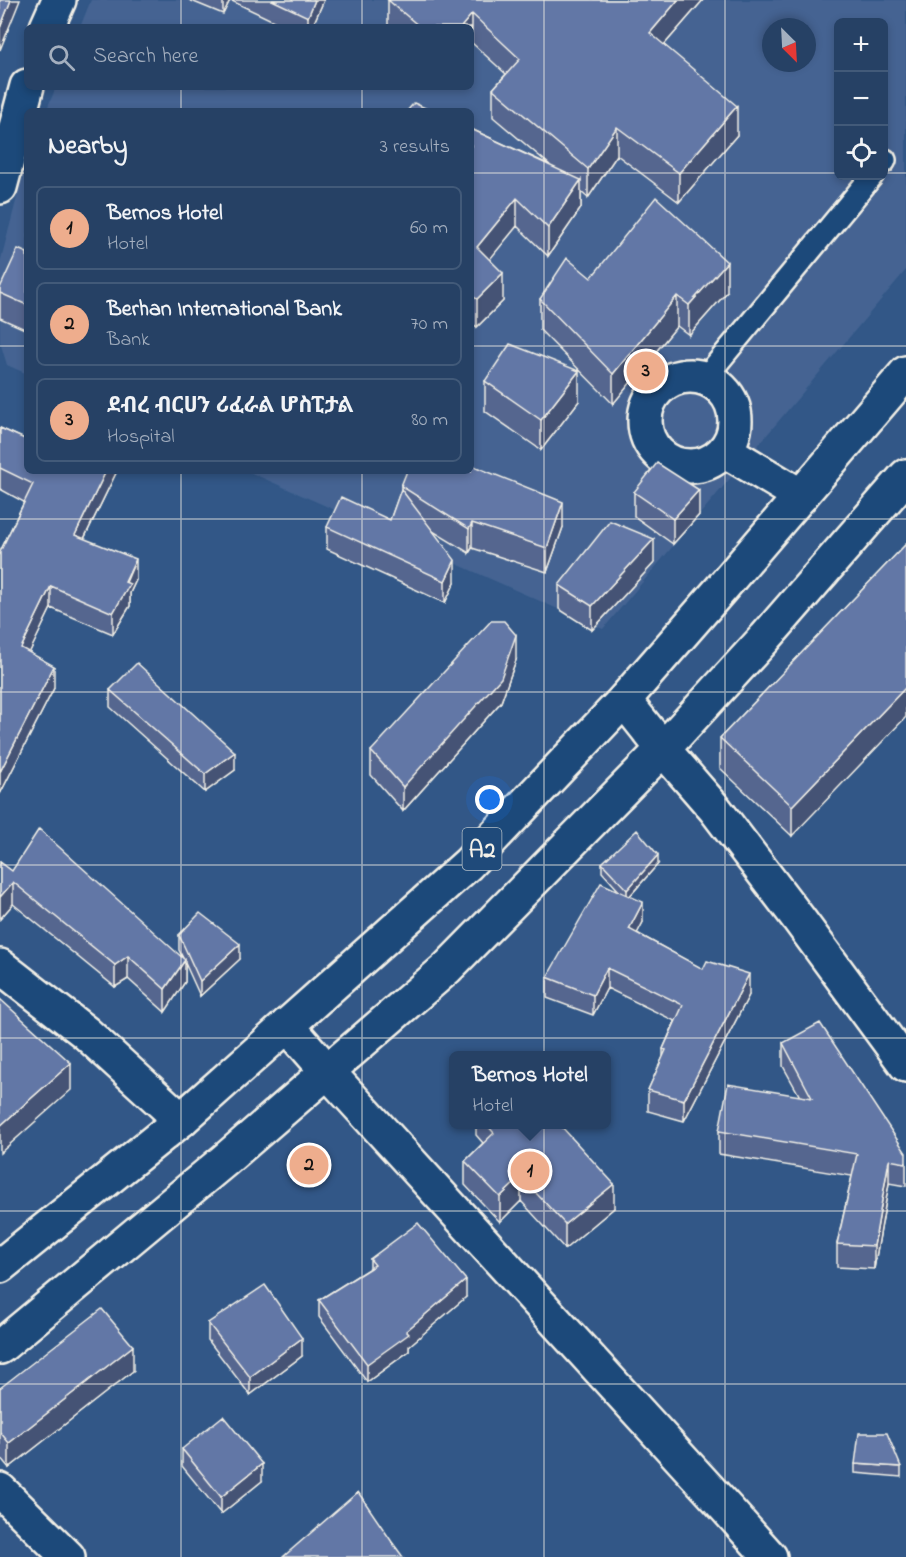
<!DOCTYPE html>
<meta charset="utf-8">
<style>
:root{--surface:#264165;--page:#324c6e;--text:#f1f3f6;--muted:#a4afbf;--line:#425a79;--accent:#eead8d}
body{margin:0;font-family:"Indie Flower","Noto Sans Ethiopic",sans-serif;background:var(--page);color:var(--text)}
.controls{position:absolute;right:18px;top:18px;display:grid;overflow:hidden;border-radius:9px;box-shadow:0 3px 9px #0003}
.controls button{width:54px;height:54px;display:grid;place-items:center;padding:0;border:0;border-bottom:2px solid var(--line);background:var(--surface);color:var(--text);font:30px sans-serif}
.compass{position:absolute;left:762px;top:18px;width:54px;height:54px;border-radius:50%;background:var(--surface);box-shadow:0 3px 9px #0003;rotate:156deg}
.you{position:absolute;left:490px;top:800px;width:21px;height:21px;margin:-15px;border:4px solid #fff;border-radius:50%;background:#1a73e8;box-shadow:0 0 0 9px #1a73e833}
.badge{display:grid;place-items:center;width:39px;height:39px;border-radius:50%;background:var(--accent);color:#111;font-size:20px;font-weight:700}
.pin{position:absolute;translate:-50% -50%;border:3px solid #fff;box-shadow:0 2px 6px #0006}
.popup{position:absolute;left:449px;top:1051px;width:162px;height:78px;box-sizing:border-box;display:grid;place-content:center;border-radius:9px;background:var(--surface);filter:drop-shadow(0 2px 4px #0005);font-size:20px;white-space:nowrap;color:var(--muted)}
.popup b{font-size:22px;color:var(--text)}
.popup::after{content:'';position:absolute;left:50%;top:100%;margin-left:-12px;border:12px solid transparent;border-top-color:var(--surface)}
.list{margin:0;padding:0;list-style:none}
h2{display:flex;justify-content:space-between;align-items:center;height:78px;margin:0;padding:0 24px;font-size:26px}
h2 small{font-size:20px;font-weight:400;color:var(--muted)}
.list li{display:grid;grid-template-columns:39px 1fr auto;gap:18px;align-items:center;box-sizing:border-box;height:84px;margin:0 12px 12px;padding:0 12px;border:2px solid var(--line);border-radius:9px}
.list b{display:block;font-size:22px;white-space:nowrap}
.list p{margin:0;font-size:20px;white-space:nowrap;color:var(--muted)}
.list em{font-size:20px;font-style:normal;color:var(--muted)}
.icon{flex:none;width:33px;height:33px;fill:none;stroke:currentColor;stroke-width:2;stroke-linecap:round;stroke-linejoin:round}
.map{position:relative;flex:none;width:906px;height:1557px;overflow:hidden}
.search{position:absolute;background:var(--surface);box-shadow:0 3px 9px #0003;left:24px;top:24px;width:450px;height:66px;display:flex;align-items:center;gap:15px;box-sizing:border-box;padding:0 21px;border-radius:9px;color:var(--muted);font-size:22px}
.panel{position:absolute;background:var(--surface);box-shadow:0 3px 9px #0003;left:24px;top:108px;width:450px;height:366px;border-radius:9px}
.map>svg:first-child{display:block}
</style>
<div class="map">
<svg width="906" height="1557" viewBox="0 0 906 1557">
<rect width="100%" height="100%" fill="#325787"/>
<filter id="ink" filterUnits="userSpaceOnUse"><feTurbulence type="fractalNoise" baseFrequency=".0167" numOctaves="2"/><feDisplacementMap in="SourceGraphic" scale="12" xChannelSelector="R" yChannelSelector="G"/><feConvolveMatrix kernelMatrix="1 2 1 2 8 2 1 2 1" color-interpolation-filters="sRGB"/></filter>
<g filter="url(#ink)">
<path fill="#446492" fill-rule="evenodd" d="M 91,0 L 906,0 L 906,270 L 603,629 L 247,471 L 471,471 L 471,111 L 46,111 L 56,87 L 471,87 L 471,27 L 80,27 ZM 838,22 L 884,22 L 884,176 L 838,176 ZM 771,27 L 807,27 L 807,63 L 771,63 Z
M 27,159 L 27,374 L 7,365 L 0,342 L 0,263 Z"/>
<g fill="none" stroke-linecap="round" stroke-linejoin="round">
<g stroke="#f4f1e8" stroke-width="26">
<path id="lane" d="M 884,162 L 885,160
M 705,378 L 872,176"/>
</g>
<g stroke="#f4f1e8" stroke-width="38">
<path id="street" d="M 47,27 L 59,0
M 0,187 L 27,86
M645 421a45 45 0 1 1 90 0a45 45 0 1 1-90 0Z
M 726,451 L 801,496
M 624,700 L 663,749 L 715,809 L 798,918 L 906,1065
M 0,966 L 86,1033 L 181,1120
M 287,1025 L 327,1071 L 727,1509 L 770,1557
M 0,1490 L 68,1557"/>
</g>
<g stroke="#f4f1e8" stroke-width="38">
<path id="highway" d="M 0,1266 L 181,1120 L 468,864 L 624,700 L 721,589 L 906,373
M 0,1347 L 225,1160 L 447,968 L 663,749 L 765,638 L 906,476"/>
</g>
<use href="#lane" stroke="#1f4a7a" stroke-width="21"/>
<use href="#street" stroke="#1f4a7a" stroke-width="33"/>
<use href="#highway" stroke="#1f4a7a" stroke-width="33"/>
</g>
<path fill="#54668f" stroke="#f4f1e8" stroke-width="1.5" d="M 189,0 L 324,0 L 312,27 L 286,27 L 230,0 L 223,14 Z
M 388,0 L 703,0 L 664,45 L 737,135 L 679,202 L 617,155 L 588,198 L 581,192 L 581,208 L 548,256 L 517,226 L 489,259 L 503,301 L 477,327 L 471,323 L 471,129 L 550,165 L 493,117 L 493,89 L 506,74 L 472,43 L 471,44 L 471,27 L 388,27 Z
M 27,253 L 27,330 L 0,318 L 0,288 Z
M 591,278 L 727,292 L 689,335 L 677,326 L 613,404 L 540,330 L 540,299 Z
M 485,381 L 579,401 L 541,450 L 485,411 Z
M 0,428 L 27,440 L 117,471 L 84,539 L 136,580 L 130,593 L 130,606 L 113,634 L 51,608 L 29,653 L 54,688 L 0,794 L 0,552 L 24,502 L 0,489 Z
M 401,486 L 563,527 L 547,572 L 472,548 L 469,553 L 433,531 L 455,582 L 445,603 L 327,549 L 327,527 L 390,520 L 401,490 Z
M 634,492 L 699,515 L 673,544 L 634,516 Z
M 906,544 L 792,836 L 720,768 L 720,738 Z
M 654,563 L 592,630 L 559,609 L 559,585 Z
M 516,660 L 501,702 L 403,811 L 371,775 L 371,751 Z
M 110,690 L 235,770 L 205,792 L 110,707 Z
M 0,862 L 12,871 L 183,958 L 179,950 L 179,935 L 240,959 L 200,996 L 185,963 L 185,982 L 165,1012 L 128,979 L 115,987 L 13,904 L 0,919 Z
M 602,863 L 658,864 L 630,896 L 643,922 L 637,933 L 749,995 L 684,1121 L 648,1111 L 648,1090 L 663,1057 L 663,1049 L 675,1021 L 607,988 L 593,1015 L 547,998 L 547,977 L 620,892 L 602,872 Z
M 783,1043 L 906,1163 L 906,1186 L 889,1183 L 874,1269 L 837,1267 L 837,1244 L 852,1176 L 719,1154 L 719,1131 L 799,1095 L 783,1066 Z
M 476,1125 L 487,1125 L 614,1208 L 565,1249 L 521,1201 L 500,1222 L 465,1185 L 465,1161 L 483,1143 L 476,1135 Z
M 370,1259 L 466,1297 L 409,1346 L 409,1351 L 367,1382 L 319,1317 L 319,1300 L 370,1268 Z
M 208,1323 L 302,1356 L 250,1395 L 208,1340 Z
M 133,1371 L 9,1468 L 0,1457 L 0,1388 Z
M 182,1449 L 262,1481 L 221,1514 L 182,1466 Z
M 855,1464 L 901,1467 L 901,1477 L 855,1473 Z"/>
<path fill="#455374" stroke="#f4f1e8" stroke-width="1.5" d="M 11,0 L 20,0 L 0,50 L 0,28 Z
M 223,0 L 230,0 L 223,14 Z
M 315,0 L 324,0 L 312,27 L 308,27 L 308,17 Z
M 678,0 L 703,0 L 650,61 L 650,33 Z
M 472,14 L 472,43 L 471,44 L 471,27 L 461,27 Z
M 737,106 L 737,135 L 679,202 L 679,173 Z
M 617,127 L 617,155 L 588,198 L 588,169 Z
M 581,180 L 581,208 L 548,256 L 548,228 Z
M 517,198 L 517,226 L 477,275 L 477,247 Z
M 727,262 L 727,292 L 689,335 L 689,305 Z
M 503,273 L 503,301 L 477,327 L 477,299 Z
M 677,296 L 677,326 L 613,404 L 613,374 Z
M 579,371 L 579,401 L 541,450 L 541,420 Z
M 106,471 L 117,471 L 75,557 L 75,535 Z
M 699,490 L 699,515 L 673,544 L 673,519 Z
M 563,502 L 563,527 L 547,572 L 547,548 Z
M 472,523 L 472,548 L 469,553 L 469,529 Z
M 654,539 L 654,563 L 592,630 L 592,606 Z
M 136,559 L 136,580 L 130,593 L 130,606 L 113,634 L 113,613 Z
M 455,560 L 455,582 L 445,603 L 445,581 Z
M 51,586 L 51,608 L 21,670 L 21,648 Z
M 516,635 L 516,660 L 501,702 L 403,811 L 403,787 Z
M 54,666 L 54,688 L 0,794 L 0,772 Z
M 906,687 L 906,717 L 792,836 L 792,806 Z
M 235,752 L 235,770 L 205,792 L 205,774 Z
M 658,855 L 658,864 L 627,899 L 627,890 Z
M 13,882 L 13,904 L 0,919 L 0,897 Z
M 643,902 L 643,922 L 629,949 L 629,929 Z
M 240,944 L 240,959 L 200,996 L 200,981 Z
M 128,956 L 128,979 L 115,987 L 115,965 Z
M 185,960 L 185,982 L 165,1012 L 165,989 Z
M 607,968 L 607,988 L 593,1015 L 593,995 Z
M 749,974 L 749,995 L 684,1121 L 684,1100 Z
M 71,1063 L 71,1090 L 0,1153 L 0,1126 Z
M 889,1160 L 889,1183 L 874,1269 L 874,1246 Z
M 521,1177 L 521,1201 L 500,1222 L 500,1197 Z
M 614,1184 L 614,1208 L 565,1249 L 565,1224 Z
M 466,1280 L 466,1297 L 409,1346 L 409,1351 L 367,1382 L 367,1364 Z
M 302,1338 L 302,1356 L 250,1395 L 250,1377 Z
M 133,1346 L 133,1371 L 9,1468 L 9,1443 Z
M 262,1464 L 262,1481 L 221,1514 L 221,1497 Z"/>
<path fill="#6277a6" stroke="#f4f1e8" stroke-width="1.5" d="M 0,0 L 11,0 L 0,28 Z
M 272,0 L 315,0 L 308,17 Z
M 388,0 L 678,0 L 650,33 L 737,106 L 679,173 L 617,127 L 588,169 L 493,89 L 520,59 L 472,14 L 461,27 L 420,27 Z
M 414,103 L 432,111 L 407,111 Z
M 471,129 L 581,180 L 548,228 L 517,198 L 477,247 L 503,273 L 477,299 L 471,295 Z
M 656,197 L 727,262 L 689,305 L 677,296 L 613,374 L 540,299 L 567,258 L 591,278 Z
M 18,249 L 27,253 L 27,305 L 0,293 L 0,288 Z
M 510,344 L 579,371 L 541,420 L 485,381 Z
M 0,428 L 27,440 L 27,471 L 106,471 L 75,535 L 136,559 L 125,582 L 130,584 L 113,613 L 51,586 L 21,648 L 54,666 L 0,772 L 0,552 L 33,484 L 0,468 Z
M 657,463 L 699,490 L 673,519 L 634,492 Z
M 471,465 L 563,502 L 547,548 L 472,523 L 469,529 L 401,486 L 407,471 L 471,471 Z
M 401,489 L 455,560 L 445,581 L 327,527 L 341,497 L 390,520 Z
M 610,521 L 654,539 L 592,606 L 559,585 Z
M 906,544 L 906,687 L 792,806 L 720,738 Z
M 491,621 L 504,621 L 516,635 L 501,678 L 403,787 L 371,751 Z
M 137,663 L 235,752 L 205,774 L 110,690 Z
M 39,829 L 185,960 L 165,989 L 128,956 L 115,965 L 13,882 L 0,897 L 0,862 L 12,871 Z
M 637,830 L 658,855 L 627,890 L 602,863 Z
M 601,883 L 643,902 L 629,929 L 703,969 L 707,961 L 749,974 L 684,1100 L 648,1090 L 666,1050 L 663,1049 L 683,1005 L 607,968 L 593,995 L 547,977 Z
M 200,913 L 240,944 L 200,981 L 179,935 Z
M 0,999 L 71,1063 L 0,1126 Z
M 820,1023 L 906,1153 L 906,1163 L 889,1160 L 874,1246 L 837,1244 L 857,1154 L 719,1131 L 728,1084 L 812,1098 L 783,1043 Z
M 487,1125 L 560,1125 L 614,1184 L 565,1224 L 521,1177 L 500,1197 L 465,1161 L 494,1133 Z
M 418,1223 L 466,1280 L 406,1331 L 409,1334 L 367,1364 L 319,1300 L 375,1265 L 370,1259 Z
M 265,1285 L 302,1338 L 250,1377 L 208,1323 Z
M 102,1309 L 133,1346 L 9,1443 L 0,1432 L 0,1388 Z
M 223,1416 L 262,1464 L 221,1497 L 182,1449 Z
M 859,1433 L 887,1433 L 901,1467 L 855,1464 Z
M 358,1492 L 392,1542 L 403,1557 L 283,1557 Z"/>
</g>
<path fill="none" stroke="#f4f1e8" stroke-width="1.5" stroke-opacity="0.55" d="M 181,0 L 181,27M 362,0 L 362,27M 544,0 L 544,1557M 725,0 L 725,1557M 181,87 L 181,111M 362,87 L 362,111M 0,173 L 27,173M 471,173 L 838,173M 884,173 L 906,173M 0,346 L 27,346M 471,346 L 906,346M 181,471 L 181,1557M 362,471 L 362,1557M 0,519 L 906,519M 0,692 L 906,692M 0,865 L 906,865M 0,1038 L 906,1038M 0,1211 L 906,1211M 0,1384 L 906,1384"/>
<g text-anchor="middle" stroke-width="4.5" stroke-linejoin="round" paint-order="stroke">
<rect fill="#1f4a7a" stroke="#b4bfc7" stroke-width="1.5" x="462.5" y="828" width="39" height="42" rx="4.5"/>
<g font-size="24" font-weight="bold" fill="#f4f1e8">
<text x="482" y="857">A2</text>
</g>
</g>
</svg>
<div class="controls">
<button>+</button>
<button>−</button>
<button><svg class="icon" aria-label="locate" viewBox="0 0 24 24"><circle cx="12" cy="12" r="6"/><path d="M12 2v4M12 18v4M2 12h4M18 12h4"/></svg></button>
</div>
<svg class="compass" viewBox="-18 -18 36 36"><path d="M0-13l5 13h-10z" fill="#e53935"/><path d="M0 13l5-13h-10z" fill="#a4afbf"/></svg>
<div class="you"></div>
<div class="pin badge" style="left:530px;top:1171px">1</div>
<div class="popup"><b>Bernos Hotel</b>Hotel</div>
<div class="pin badge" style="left:309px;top:1165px">2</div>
<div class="pin badge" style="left:646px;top:371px">3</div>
<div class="search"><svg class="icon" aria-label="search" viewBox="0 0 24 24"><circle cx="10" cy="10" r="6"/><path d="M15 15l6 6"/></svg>Search here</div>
<section class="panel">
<h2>Nearby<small>3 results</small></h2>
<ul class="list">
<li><span class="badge">1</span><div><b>Bernos Hotel</b><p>Hotel</p></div><em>60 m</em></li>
<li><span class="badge">2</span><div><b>Berhan International Bank</b><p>Bank</p></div><em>70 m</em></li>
<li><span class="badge">3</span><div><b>ደብረ ብርሀን ሪፈራል ሆስፒታል</b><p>Hospital</p></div><em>80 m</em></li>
</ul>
</section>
</div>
